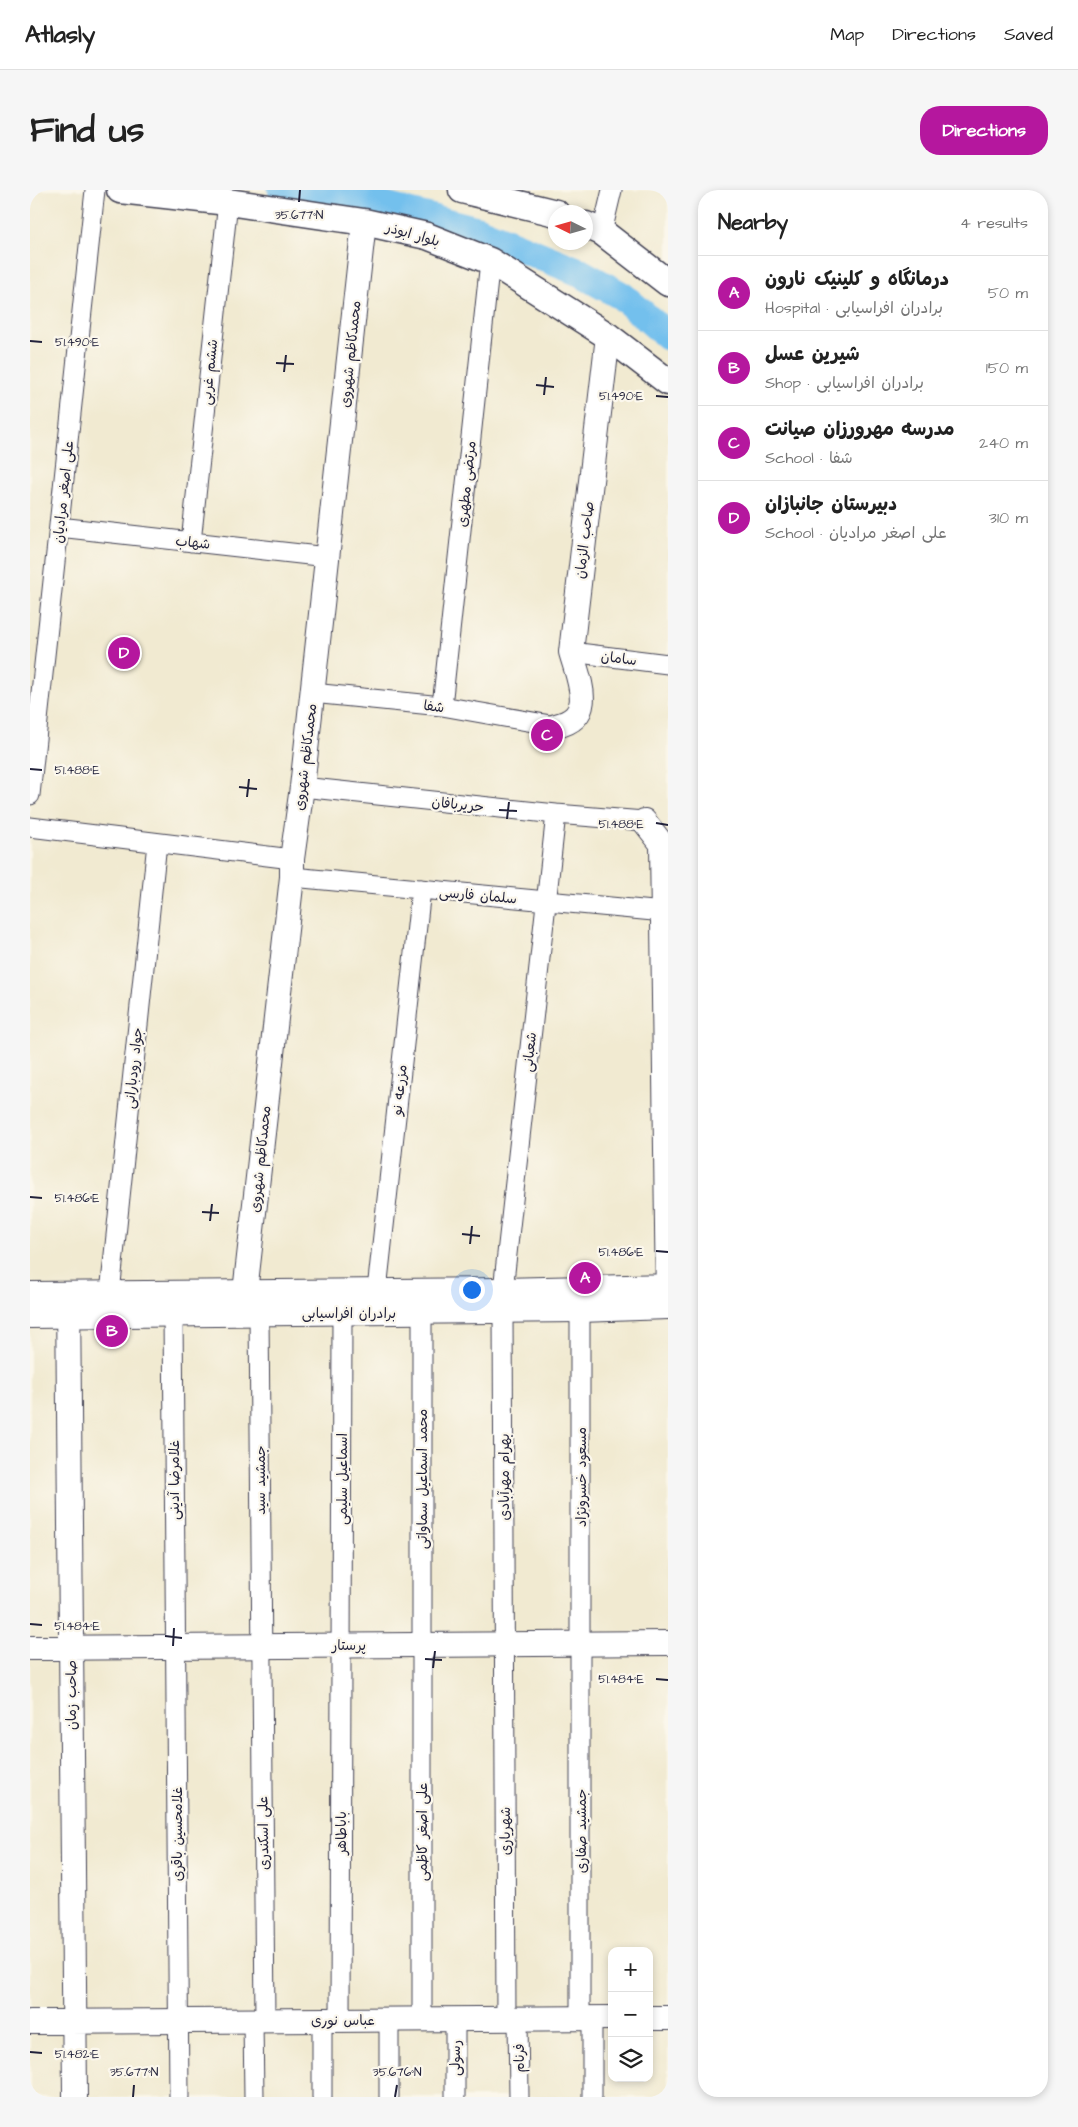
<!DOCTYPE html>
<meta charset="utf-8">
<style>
:root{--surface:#fff;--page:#f6f6f6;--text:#222;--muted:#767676;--line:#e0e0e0;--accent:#b5179e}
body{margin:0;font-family:"Architects Daughter","Playpen Sans Arabic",sans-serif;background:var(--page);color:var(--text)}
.controls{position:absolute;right:15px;bottom:15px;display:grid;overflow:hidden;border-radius:10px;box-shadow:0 2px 8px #0003}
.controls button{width:45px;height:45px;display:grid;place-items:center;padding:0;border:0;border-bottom:1px solid var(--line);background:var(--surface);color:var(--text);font:25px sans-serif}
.compass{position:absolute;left:518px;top:15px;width:45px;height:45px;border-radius:50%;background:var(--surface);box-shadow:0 2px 8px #0003;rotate:275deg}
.you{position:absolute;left:441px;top:1099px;width:18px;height:18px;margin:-12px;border:4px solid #fff;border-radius:50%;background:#1a73e8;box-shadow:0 0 0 8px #1a73e833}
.badge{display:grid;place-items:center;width:32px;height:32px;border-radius:50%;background:var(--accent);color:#fff;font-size:16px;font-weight:700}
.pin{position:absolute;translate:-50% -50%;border:2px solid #fff;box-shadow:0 1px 5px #0006}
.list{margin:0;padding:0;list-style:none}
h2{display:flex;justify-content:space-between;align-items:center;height:65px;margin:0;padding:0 20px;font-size:21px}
h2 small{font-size:16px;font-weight:400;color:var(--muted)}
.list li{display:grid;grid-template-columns:32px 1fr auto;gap:15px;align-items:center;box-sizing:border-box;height:75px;padding:0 20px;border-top:1px solid var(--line)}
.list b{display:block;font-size:19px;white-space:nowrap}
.list p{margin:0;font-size:16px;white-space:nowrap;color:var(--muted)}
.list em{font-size:16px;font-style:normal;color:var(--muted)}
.icon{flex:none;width:28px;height:28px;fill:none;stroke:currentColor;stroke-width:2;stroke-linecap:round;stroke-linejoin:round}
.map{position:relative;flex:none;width:638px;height:1907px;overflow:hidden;border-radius:20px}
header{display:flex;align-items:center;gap:30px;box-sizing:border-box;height:70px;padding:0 25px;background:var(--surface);border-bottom:1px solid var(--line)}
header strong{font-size:24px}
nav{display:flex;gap:28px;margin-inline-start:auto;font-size:18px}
.intro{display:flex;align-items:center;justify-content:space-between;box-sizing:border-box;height:120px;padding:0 30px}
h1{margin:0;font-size:35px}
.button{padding:12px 22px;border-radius:20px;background:var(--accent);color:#fff;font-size:18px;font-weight:700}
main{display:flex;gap:30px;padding:0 30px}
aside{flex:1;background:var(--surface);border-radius:20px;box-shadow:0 2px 8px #0003}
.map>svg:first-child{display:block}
</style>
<header>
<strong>Atlasly</strong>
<nav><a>Map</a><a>Directions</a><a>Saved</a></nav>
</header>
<div class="intro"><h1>Find us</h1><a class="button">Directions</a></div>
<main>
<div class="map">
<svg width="638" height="1907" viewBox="0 0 638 1907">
<rect width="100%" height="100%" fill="#fbf7ec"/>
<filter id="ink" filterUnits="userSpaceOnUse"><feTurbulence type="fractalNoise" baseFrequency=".02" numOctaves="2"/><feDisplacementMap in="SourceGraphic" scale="10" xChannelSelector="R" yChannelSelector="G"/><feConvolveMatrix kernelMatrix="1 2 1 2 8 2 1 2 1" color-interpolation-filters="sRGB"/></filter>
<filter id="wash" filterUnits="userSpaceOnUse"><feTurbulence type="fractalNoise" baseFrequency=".0096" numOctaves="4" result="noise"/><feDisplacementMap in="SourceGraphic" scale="20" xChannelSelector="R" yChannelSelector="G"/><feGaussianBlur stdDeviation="1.12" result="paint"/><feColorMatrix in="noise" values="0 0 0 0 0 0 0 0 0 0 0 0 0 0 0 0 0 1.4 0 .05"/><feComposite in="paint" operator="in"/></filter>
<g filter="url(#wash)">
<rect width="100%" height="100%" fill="#f1ead1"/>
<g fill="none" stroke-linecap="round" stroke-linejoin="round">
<path stroke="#73c0ed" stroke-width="29" d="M 252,0 L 333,11 L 447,40 L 547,81 L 592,106 L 638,146"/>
</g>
</g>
<g filter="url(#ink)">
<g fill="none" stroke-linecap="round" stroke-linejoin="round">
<g stroke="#414052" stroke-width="21">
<path id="minor" d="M 572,42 L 582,0
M 29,337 L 297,367
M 161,352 L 198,12
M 541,462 L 638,474
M 282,503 L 412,516 L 526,536
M 412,516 L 460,71
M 272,597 L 526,624 L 614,631
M 0,605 L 65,0
M 0,637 L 262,669
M 262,687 L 634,722
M 347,1100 L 391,699
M 473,1100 L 526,624
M 80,1103 L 127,653
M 550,1120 L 550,1828
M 473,1121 L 476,1829
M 143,1123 L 149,1907
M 229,1123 L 235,1830
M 392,1829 L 392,1122
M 425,1829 L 425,1907
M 488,1829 L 489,1907
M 223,1830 L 224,1907
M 310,1830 L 312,1123
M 292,1907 L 292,1830
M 359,1907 L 359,1829
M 562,1907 L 562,1828"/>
</g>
<g stroke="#414052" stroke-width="26">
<path id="tertiary" d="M 526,536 C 567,527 549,491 541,462 L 578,146
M 614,631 L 632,654 L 638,1113
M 215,1102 L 262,687 L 262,669 L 272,597 L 334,32
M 0,1104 L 473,1100 L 637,1096
M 38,1104 L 45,1907
M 0,1126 L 550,1120 L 638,1117
M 0,1458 L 638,1453
M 619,1828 L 638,1828
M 0,1832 L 582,1828"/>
</g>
<g stroke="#414052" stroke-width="29">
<path id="secondary" d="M 90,0 L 198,12 L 334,32 L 397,46 L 460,71 L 578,146 L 638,192
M 432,0 L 526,23
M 556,35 L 572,42 L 638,93"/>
</g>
<use href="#minor" stroke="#fff" stroke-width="19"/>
<use href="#tertiary" stroke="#fff" stroke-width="24"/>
<use href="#secondary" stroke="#fff" stroke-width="26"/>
</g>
</g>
<path fill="none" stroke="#22223b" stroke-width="2" d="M 269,12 L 270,0M 0,151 L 12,152M 246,173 L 264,174M 254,182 L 256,165M 506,195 L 524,197M 514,205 L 516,187M 626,206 L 638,207M 0,579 L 12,580M 209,597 L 227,599M 217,607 L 219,589M 469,620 L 487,621M 477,629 L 479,612M 626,633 L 638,635M 0,1007 L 12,1008M 172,1022 L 189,1023M 180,1031 L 182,1014M 432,1044 L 450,1046M 440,1054 L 442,1036M 626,1061 L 638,1062M 0,1434 L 12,1435M 135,1446 L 152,1448M 143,1456 L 144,1438M 395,1469 L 412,1470M 403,1478 L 405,1461M 626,1489 L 638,1490M 0,1862 L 12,1863M 103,1907 L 104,1895M 365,1907 L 367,1895"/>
<g text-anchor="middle" stroke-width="4.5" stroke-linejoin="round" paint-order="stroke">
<g font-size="14" fill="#22223b" stroke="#fbf7ec">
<text transform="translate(383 44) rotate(16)" y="5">بلوار ابوذر</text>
<text transform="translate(320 164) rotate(-84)" y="5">محمدکاظم شهروی</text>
<text transform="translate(179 182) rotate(-84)" y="5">ششم غربی</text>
<text transform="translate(436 294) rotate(-84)" y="5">مرتضی مطهری</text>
<text transform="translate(33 302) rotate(-84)" y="5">علی اصغر مرادیان</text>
<text transform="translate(554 350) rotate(-83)" y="5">صاحب الزمان</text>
<text transform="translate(163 352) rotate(6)" y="5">شهاب</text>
<text transform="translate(589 468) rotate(7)" y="5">سامان</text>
<text transform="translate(404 516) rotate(7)" y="5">شفا</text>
<text transform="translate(275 567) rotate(-83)" y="5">محمدکاظم شهروی</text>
<text transform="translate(428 614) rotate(6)" y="5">حریربافان</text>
<text transform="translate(448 705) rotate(5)" y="5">سلمان فارسی</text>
<text transform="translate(499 862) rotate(-84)" y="5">شعبانی</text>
<text transform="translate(103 878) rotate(-84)" y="5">جواد رودبارانی</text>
<text transform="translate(369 900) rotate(-84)" y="5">مزرعه نو</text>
<text transform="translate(230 969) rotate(-84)" y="5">محمدکاظم شهروی</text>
<text x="319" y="1128">برادران افراسیابی</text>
<text transform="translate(474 1287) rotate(-90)" y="5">بهرام مهرآبادی</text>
<text transform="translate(551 1287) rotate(-90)" y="5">مسعود خسرونژاد</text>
<text transform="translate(312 1289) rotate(-90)" y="5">اسماعیل سلیمی</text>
<text transform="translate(392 1289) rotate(-90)" y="5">محمد اسماعیل سماواتی</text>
<text transform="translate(144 1290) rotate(-90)" y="5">غلامرضا آدینی</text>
<text transform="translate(230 1290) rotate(-90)" y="5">جمشید سید</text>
<text x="319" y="1460">پرستار</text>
<text transform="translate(41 1505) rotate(-90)" y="5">صاحب زمان</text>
<text transform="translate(475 1641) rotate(-90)" y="5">شهریاری</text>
<text transform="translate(551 1641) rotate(-90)" y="5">جمشید صفاری</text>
<text transform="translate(392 1642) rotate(-90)" y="5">علی اصغر کاظمی</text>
<text transform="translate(233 1643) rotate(-91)" y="5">علی اسکندری</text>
<text transform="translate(311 1643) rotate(-90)" y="5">باباطاهر</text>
<text transform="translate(147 1644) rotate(-90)" y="5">غلامحسین باقری</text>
<text x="313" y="1835">عباس نوری</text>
<text transform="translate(425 1868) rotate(-90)" y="5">رسولى</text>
<text transform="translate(489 1868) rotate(-90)" y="5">فرنام</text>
</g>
</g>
<g font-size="12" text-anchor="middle" fill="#22223b" stroke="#fbf7ec" stroke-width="4.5" stroke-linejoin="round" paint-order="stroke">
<text x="269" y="29">35.677°N</text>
<text x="47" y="156">51.490°E</text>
<text x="591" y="210">51.490°E</text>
<text x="47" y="584">51.488°E</text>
<text x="591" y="638">51.488°E</text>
<text x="47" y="1012">51.486°E</text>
<text x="591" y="1066">51.486°E</text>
<text x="47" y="1440">51.484°E</text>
<text x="591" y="1493">51.484°E</text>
<text x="47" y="1868">51.482°E</text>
<text x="104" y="1886">35.677°N</text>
<text x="367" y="1886">35.676°N</text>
</g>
</svg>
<div class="controls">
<button>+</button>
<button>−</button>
<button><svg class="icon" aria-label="layers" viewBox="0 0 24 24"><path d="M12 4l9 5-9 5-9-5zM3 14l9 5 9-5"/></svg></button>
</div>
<svg class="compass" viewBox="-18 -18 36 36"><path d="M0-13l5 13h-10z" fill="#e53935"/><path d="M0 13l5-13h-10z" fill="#767676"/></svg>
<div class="you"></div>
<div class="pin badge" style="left:555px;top:1088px">A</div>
<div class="pin badge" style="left:82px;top:1141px">B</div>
<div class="pin badge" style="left:517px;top:545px">C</div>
<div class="pin badge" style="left:94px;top:463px">D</div>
</div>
<aside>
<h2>Nearby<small>4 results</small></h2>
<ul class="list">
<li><span class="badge">A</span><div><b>درمانگاه و کلینیک نارون</b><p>Hospital · برادران افراسیابی</p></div><em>50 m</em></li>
<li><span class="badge">B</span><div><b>شیرین عسل</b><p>Shop · برادران افراسیابی</p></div><em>150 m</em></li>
<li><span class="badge">C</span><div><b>مدرسه مهرورزان صیانت</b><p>School · شفا</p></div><em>240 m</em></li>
<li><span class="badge">D</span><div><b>دبیرستان جانبازان</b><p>School · علی اصغر مرادیان</p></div><em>310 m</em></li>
</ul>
</aside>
</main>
